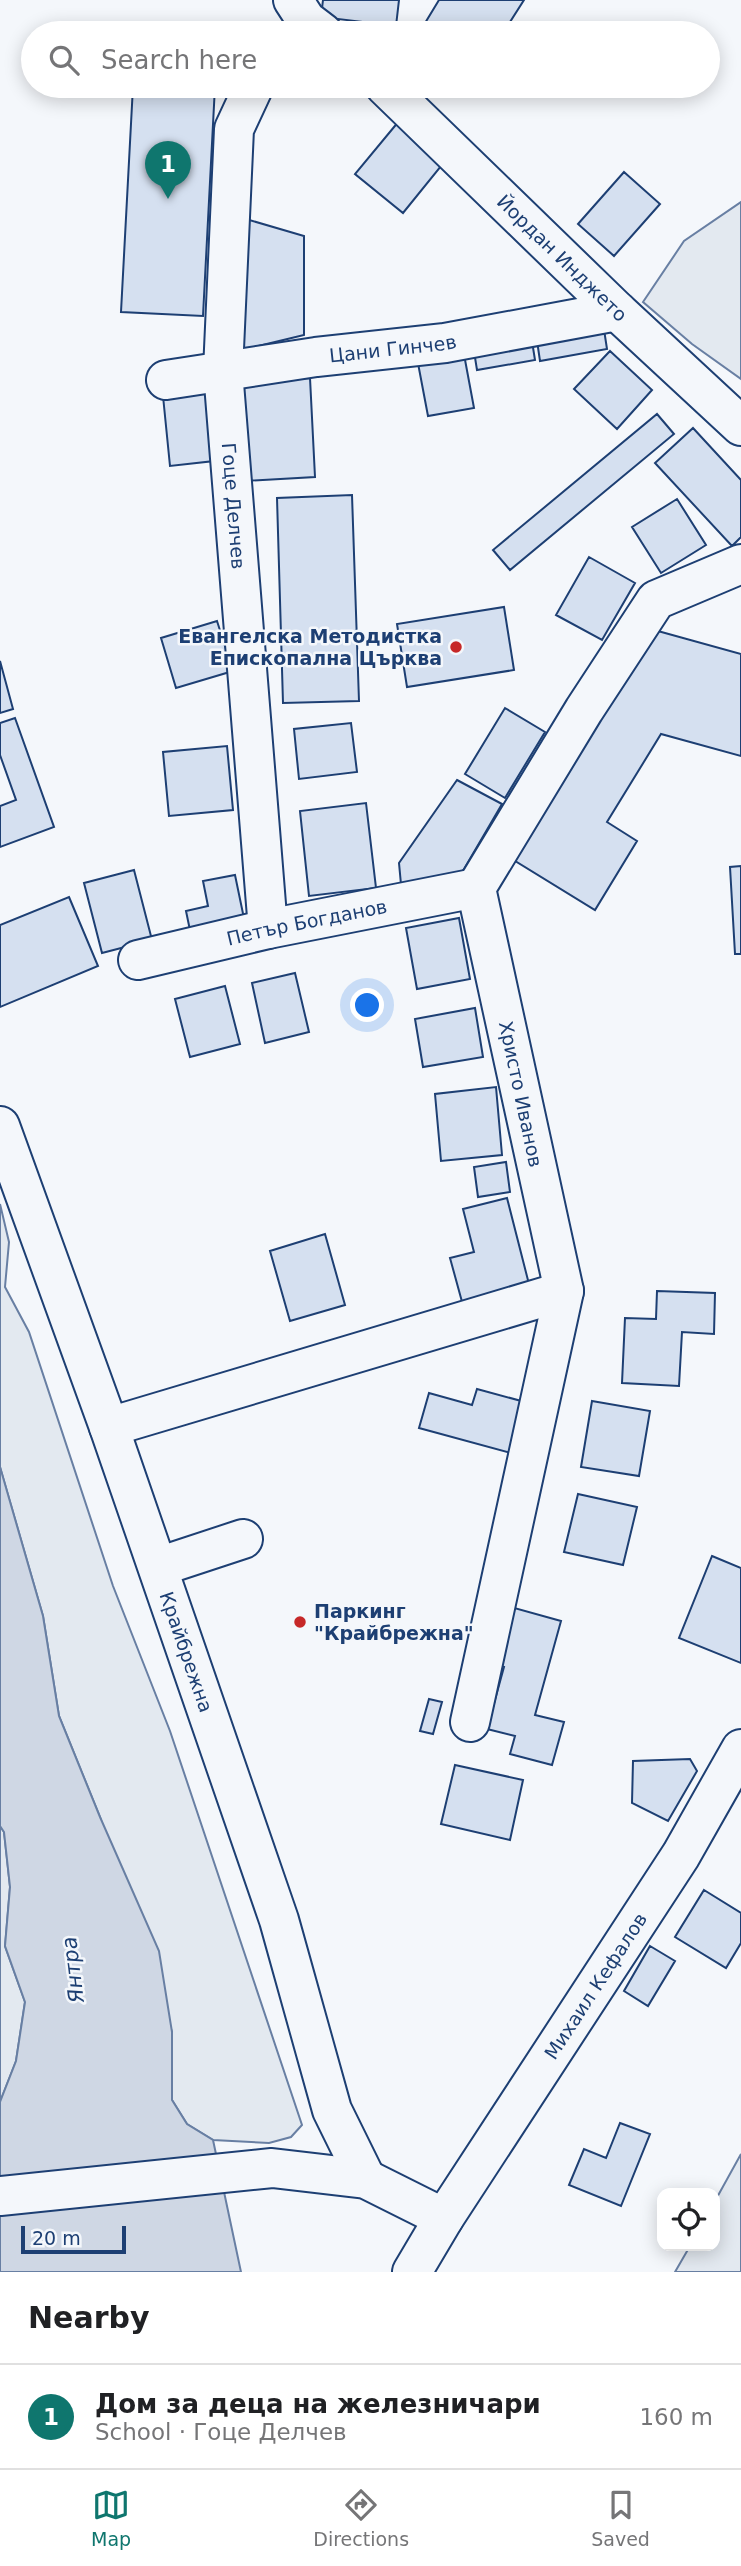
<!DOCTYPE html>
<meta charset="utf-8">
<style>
:root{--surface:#fff;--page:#f2f2f2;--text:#202124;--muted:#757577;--line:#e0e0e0;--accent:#0f766e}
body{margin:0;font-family:"DejaVu Sans",sans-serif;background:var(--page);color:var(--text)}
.controls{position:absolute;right:21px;bottom:21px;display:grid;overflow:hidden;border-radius:14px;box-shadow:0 4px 18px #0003}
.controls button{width:63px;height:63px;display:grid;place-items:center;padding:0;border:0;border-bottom:2px solid var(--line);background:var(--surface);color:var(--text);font:35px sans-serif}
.scale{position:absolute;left:21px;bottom:18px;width:105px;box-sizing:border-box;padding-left:7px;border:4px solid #1d3f73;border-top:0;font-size:19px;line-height:24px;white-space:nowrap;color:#1d3f73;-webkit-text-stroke:5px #f4f7fb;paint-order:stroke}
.you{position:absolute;left:368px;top:1006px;width:24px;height:24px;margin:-18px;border:5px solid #fff;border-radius:50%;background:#1a73e8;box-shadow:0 0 0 10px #1a73e833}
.badge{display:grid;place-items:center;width:46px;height:46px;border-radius:50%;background:var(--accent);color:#fff;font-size:23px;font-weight:700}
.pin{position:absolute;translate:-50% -58px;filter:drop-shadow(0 2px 4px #0008)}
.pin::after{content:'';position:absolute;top:37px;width:24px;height:21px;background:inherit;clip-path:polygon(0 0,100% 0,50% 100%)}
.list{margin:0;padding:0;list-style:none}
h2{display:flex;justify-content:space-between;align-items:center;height:91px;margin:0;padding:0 28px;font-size:30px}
h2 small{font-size:23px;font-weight:400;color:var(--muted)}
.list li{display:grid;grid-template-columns:46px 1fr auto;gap:21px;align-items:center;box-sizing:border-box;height:105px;padding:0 28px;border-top:2px solid var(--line)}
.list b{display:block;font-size:26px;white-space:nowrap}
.list p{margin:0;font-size:23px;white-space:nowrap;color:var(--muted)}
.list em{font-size:23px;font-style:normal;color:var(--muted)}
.icon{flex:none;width:38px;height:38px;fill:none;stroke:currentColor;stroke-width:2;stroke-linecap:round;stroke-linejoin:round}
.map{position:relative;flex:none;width:741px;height:2272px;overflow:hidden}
.search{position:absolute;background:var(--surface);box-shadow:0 4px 18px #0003;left:21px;right:21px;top:21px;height:77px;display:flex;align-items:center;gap:18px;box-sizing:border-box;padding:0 24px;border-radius:38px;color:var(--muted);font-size:26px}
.sheet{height:196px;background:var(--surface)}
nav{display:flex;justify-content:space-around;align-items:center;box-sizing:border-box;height:98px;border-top:2px solid var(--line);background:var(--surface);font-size:19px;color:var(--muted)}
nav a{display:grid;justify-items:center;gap:4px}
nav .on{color:var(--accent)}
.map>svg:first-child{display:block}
</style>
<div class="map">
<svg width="741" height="2272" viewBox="0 0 741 2272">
<rect width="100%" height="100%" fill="#f4f7fb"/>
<path fill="#e3e9f0" stroke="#687fa3" stroke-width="2" d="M 741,202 L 741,379 L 692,344 L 643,302 L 684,241 Z
M 0,1204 L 9,1242 L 5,1287 L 29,1332 L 113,1586 L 170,1731 L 302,2125 L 291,2137 L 269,2143 L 213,2140 L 187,2124 L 172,2100 L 172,2032 L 100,1817 L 59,1716 L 43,1616 L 0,1467 Z
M 0,1826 L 4,1832 L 10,1887 L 5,1946 L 25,2002 L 16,2061 L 0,2102 Z
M 741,2154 L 741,2272 L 675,2272 L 690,2246 L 715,2246 L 715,2201 Z"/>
<path fill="#cfd7e4" stroke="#687fa3" stroke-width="2" d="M 0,1467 L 43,1616 L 59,1716 L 100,1817 L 159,1951 L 172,2032 L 172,2100 L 187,2124 L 213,2140 L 241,2272 L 0,2272 L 0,2102 L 16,2061 L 25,2002 L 5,1946 L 10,1887 L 4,1832 L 0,1826 Z"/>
<path fill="#d5e0f0" stroke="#1d3f73" stroke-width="2" d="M 323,0 L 399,0 L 396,26 L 321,17 Z
M 439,0 L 524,0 L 503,33 L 419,33 Z
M 133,86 L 215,86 L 203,316 L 121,312 Z
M 454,86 L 471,86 L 466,93 Z
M 399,121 L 446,160 L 403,213 L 355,174 Z
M 624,172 L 660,204 L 614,256 L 578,224 Z
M 246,219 L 304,236 L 304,335 L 242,350 Z
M 603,323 L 607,349 L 540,361 L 536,334 Z
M 531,335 L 535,360 L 477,370 L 473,345 Z
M 463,349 L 474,408 L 428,416 L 417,358 Z
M 610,351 L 652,390 L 617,429 L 574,389 Z
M 310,378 L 315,477 L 244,481 L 239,382 Z
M 207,391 L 214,461 L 170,466 L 163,396 Z
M 657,414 L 674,434 L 510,570 L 493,550 Z
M 693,428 L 741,480 L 741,537 L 732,546 L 655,463 Z
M 352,495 L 359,701 L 283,703 L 277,498 Z
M 677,499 L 706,545 L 661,573 L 632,527 Z
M 589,557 L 635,583 L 602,640 L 556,615 Z
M 504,607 L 514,670 L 407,687 L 397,624 Z
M 217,621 L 233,671 L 176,688 L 161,638 Z
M 647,628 L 741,654 L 741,756 L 661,734 L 607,822 L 637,841 L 595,910 L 507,856 Z
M 0,661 L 13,709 L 0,713 Z
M 505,708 L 545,732 L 505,798 L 465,774 Z
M 15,718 L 54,827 L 0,847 L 0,806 L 16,800 L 0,755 L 0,723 Z
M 351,723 L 357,772 L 299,779 L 294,729 Z
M 227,746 L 233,810 L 169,816 L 163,752 Z
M 457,780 L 502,804 L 460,876 L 402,895 L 399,863 Z
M 366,803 L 376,888 L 309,896 L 300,811 Z
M 741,866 L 741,954 L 735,954 L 730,867 Z
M 134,870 L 152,940 L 102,953 L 84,883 Z
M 235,875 L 246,928 L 192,940 L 186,911 L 208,906 L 203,881 Z
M 69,897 L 98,966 L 0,1007 L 0,925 Z
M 459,918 L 470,979 L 417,989 L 406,928 Z
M 295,973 L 309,1032 L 265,1043 L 252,983 Z
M 225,986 L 240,1044 L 190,1057 L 175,999 Z
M 475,1008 L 483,1057 L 423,1067 L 415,1019 Z
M 496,1087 L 502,1155 L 441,1161 L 435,1094 Z
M 506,1162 L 510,1192 L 478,1197 L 474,1167 Z
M 507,1198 L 531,1292 L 464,1309 L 450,1258 L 474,1252 L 463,1209 Z
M 325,1234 L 345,1305 L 290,1321 L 270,1251 Z
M 657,1291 L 715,1293 L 714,1334 L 682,1332 L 679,1386 L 622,1383 L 625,1318 L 656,1319 Z
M 477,1389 L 525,1402 L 511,1453 L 419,1428 L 429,1393 L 472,1405 Z
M 592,1401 L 650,1411 L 639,1476 L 581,1467 Z
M 578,1494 L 637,1507 L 623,1565 L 564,1552 Z
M 712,1556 L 741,1568 L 741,1663 L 679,1638 Z
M 507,1606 L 561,1621 L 535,1715 L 564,1722 L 552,1765 L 510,1754 L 515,1736 L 487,1729 L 504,1667 L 491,1663 Z
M 429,1699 L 442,1702 L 433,1734 L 420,1731 Z
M 690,1759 L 697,1771 L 668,1821 L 632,1803 L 633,1761 Z
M 455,1765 L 523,1780 L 510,1840 L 441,1824 Z
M 704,1890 L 741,1913 L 741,1943 L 726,1968 L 675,1937 Z
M 650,1946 L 675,1961 L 648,2006 L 624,1991 Z
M 620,2123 L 650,2134 L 621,2206 L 569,2185 L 584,2149 L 606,2158 Z"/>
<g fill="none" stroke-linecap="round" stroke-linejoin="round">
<g stroke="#1d3f73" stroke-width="42">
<g id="minor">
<path d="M 293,0 L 306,20 L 323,33"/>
<path id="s1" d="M 254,86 L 234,129 L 223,371 L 268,929"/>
<path id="s2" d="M 385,86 L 617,311 L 741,426"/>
<path id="s3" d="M 166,380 L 316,357 L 445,343 L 617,311"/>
<path id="s4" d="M 138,960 L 268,929 L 476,888"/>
<path id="s5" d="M 0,1126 L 109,1427 L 279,1920 L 332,2110 L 366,2179"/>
<path d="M 109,1427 L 564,1291"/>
<path d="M 158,1567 L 243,1539"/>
<path d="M 470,1722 L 564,1291 L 476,888 L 584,710 L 656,600 L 741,564"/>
<path d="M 0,2196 L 272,2168 L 366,2179 L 444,2218"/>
<path id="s6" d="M 412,2272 L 444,2218 L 681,1855 L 741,1749"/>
</g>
</g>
<use href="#minor" stroke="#f4f7fb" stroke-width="38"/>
</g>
<g fill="#c62828" stroke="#f4f7fb" stroke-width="2.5">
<circle cx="456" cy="647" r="7"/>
<circle cx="300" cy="1622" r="7"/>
</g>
<g text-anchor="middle" stroke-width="5" stroke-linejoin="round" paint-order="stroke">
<g font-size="19" fill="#1d3f73" stroke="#f4f7fb">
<text dy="7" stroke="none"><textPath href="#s2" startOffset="247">Йордан Инджето</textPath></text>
<text dy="7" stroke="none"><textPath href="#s3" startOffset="229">Цани Гинчев</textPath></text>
<text dy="7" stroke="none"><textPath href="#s1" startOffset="425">Гоце Делчев</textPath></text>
<text dy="7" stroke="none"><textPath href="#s4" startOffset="173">Петър Богданов</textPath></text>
<text transform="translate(521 1094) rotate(78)" y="7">Христо Иванов</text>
<text dy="7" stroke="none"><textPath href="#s5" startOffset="558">Крайбрежна</textPath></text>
<text dy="7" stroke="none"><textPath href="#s6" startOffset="340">Михаил Кефалов</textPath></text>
</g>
<g font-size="19" font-weight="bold" fill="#1d3f73" stroke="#f4f7fb" text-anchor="end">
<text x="442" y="643">Евангелска Методистка<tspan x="442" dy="22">Епископална Църква</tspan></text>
<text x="314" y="1618" text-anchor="start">Паркинг<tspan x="314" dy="22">"Крайбрежна"</tspan></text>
</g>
<g font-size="21" font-style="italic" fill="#1d3f73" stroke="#f4f7fb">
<text transform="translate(73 1970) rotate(-97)" y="7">Янтра</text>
</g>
</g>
</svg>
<div class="controls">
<button><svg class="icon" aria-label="locate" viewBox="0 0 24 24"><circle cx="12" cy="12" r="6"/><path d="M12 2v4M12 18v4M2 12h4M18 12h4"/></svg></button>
</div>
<div class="scale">20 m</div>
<div class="you"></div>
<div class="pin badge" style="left:168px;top:199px">1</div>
<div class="search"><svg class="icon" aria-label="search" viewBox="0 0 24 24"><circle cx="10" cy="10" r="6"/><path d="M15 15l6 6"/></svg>Search here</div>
</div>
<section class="sheet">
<h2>Nearby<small></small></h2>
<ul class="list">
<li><span class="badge">1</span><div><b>Дом за деца на железничари</b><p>School · Гоце Делчев</p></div><em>160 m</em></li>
</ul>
</section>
<nav>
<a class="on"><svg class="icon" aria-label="map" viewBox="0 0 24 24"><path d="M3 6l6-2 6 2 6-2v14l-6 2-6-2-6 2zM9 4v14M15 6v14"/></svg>Map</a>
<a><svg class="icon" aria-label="directions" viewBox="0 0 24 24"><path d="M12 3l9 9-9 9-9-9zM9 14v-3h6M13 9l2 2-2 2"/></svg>Directions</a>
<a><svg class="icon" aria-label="saved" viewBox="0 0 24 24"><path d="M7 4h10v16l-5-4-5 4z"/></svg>Saved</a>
</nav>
